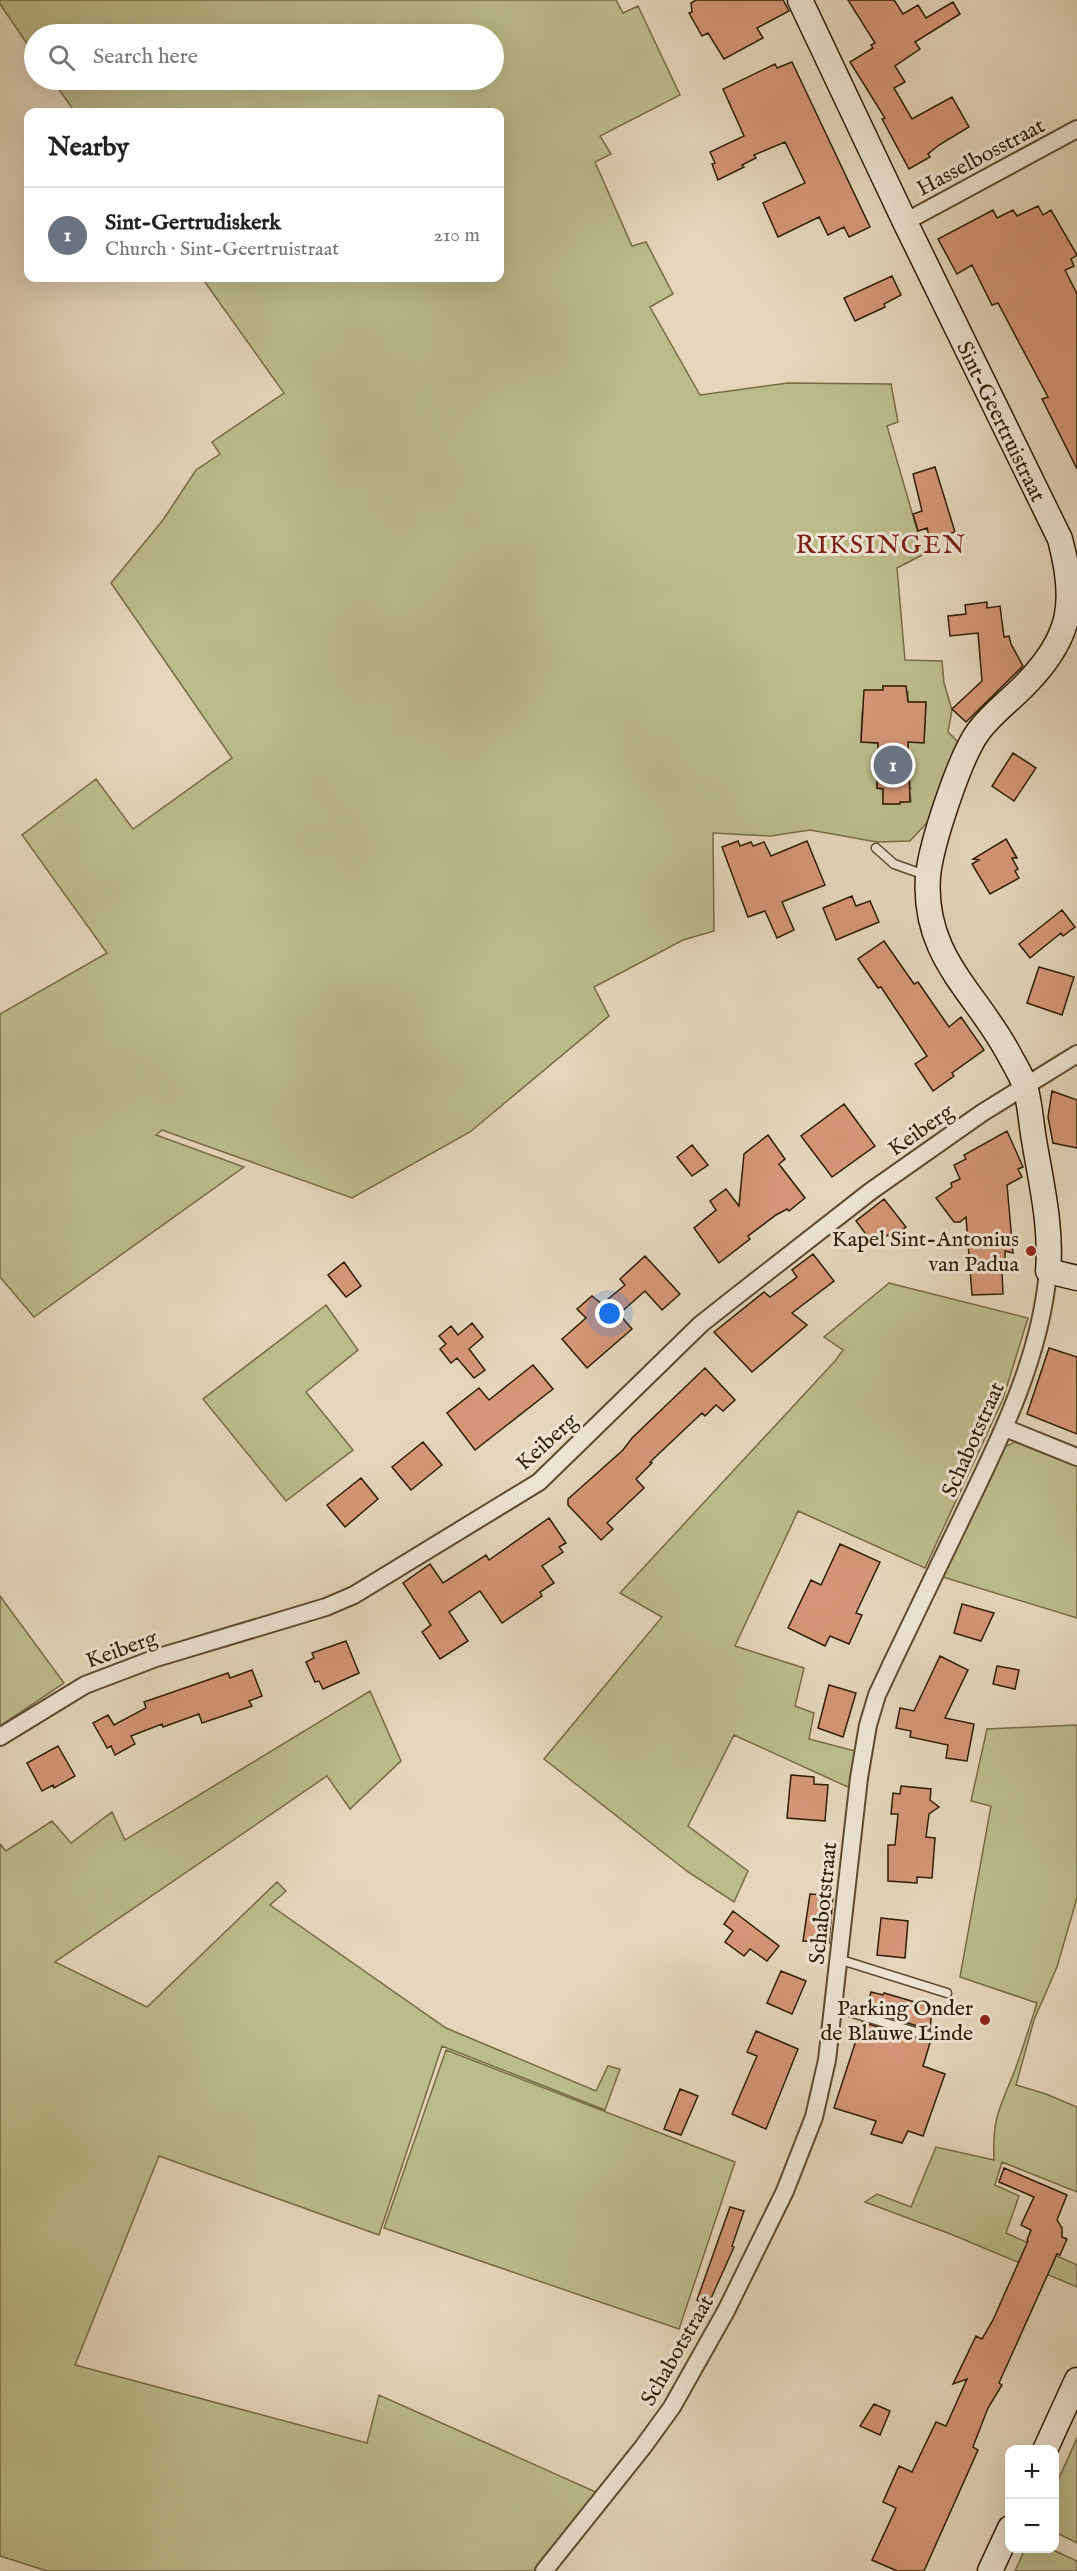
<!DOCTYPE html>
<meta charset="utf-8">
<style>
:root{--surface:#fff;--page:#f2f2f2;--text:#202124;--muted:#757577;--line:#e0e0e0;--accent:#1a73e8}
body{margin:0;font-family:"IM FELL English",serif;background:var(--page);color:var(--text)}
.controls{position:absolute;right:18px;bottom:18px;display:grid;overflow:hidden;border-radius:12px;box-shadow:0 6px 24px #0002}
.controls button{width:54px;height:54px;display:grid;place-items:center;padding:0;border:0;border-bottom:2px solid var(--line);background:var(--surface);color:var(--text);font:30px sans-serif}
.you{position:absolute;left:610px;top:1314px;width:21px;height:21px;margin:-15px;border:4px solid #fff;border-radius:50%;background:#1a73e8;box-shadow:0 0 0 9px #1a73e833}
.badge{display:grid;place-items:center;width:39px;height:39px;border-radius:50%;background:var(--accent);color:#fff;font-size:20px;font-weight:700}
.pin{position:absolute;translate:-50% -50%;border:3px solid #fff;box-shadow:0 2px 6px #0006}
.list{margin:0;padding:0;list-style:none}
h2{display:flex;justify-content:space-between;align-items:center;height:78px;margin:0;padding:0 24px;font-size:26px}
h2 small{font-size:20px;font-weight:400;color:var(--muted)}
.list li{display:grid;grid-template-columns:39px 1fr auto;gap:18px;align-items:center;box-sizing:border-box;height:96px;padding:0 24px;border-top:2px solid var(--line)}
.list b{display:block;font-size:22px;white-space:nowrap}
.list p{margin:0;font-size:20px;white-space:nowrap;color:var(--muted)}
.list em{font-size:20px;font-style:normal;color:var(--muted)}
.icon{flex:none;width:33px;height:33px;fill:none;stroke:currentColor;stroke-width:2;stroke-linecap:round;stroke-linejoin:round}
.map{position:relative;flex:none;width:1077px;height:2571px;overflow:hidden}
.search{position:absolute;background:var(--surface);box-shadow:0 6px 24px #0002;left:24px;top:24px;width:480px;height:66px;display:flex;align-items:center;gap:15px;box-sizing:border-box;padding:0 21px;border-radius:33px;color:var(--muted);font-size:22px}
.panel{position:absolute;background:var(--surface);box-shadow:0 6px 24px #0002;left:24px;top:108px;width:480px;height:174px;border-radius:12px}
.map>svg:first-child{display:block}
</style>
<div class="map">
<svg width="1077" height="2571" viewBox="0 0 1077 2571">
<rect width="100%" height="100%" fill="#e4d6bb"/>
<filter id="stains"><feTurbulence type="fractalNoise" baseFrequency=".00333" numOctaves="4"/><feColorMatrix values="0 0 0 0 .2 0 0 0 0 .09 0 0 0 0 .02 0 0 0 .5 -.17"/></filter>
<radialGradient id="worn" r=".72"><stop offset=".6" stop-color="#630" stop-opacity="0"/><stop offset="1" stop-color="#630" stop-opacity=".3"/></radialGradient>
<path fill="#bcbc8b" stroke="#766c46" stroke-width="1.5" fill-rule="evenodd" d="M 0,0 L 616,0 L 623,13 L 638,6 L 680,95 L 600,136 L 611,154 L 595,162 L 632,246 L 646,242 L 673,294 L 650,307 L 700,395 L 788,383 L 891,384 L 898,422 L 887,426 L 924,554 L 897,568 L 905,660 L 942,661 L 944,683 L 952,710 L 948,732 L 958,742 L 933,816 L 910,841 L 877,842 L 810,830 L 771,836 L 713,833 L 714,931 L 683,940 L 594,987 L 609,1016 L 470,1132 L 352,1198 L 162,1130 L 156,1135 L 244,1167 L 34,1317 L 0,1277 L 0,1014 L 107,953 L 22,835 L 96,779 L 133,829 L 232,758 L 111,583 L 163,520 L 196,470 L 220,454 L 212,442 L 284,393 L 202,278 L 500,278 L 500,112 L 75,112 L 52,80 L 494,80 L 494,34 L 34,34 L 34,54 L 0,4 ZM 883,686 L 905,686 L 906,692 L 908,692 L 908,702 L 926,702 L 924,742 L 908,742 L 910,788 L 912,788 L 909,789 L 911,801 L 900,802 L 899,804 L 883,804 L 883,789 L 877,788 L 878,743 L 861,742 L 862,712 L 883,690 Z
M 889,1283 L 1028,1318 L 1003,1399 L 925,1568 L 798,1511 L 735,1646 L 804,1668 L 795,1706 L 814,1713 L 809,1739 L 855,1751 L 850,1788 L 734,1735 L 688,1826 L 748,1871 L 734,1902 L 688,1872 L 544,1759 L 662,1617 L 620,1593 L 835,1361 L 843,1350 L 824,1337 Z
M 326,1305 L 358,1350 L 306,1392 L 353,1450 L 286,1501 L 203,1399 Z
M 1018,1441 L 1077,1465 L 1077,1618 L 943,1577 L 1004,1447 Z
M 0,1596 L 64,1683 L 0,1726 Z
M 370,1691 L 401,1761 L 350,1809 L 327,1776 L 55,1962 L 147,2007 L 277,1882 L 286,1891 L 270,1905 L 446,2028 L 596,2091 L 608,2066 L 620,2069 L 605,2110 L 442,2046 L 379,2235 L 159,2156 L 75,2365 L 367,2443 L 379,2395 L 598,2493 L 536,2571 L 47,2571 L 0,2556 L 0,1844 L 6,1851 L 52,1821 L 71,1843 L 112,1812 L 125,1840 Z
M 1077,1725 L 1077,1898 L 1057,1967 L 1034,2020 L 1016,2085 L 1046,2094 L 1077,2107 L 1077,2192 L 1002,2162 L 995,2185 L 1019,2196 L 1006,2233 L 1077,2265 L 1077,2287 L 953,2235 L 865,2202 L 877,2194 L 911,2207 L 936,2147 L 994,2160 C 992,2117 1000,2108 1015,2070 C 1023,2048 1030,2025 1037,2003 L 960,1977 L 991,1806 L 971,1801 L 987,1729 Z
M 446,2050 L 735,2162 L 679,2329 L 384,2228 Z
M 1077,2438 L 1077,2543 L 1055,2532 L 1055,2487 Z
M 1025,2549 L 1051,2549 L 1077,2561 L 1077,2571 L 1015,2571 Z"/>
<path fill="#d49676" stroke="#2f1d01" stroke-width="1.5" d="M 696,0 L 783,0 L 789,11 L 757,28 L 763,38 L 724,59 L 708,33 L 702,36 L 689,13 L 692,12 L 691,3 Z
M 848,0 L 894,0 L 903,14 L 918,5 L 926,18 L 953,2 L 960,14 L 915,42 L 920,49 L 895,66 L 905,82 L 894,88 L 912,119 L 952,97 L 969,127 L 939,145 L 928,154 L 930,157 L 909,169 L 882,119 L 885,118 L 850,62 L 873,48 L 871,45 L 875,43 Z
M 792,62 L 870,227 L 849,237 L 844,227 L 828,235 L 819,217 L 778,237 L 763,203 L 805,183 L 785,142 L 754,155 L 756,158 L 742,165 L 744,167 L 718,180 L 712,164 L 715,163 L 710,152 L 744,136 L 723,89 L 775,64 L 777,68 Z
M 1038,206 L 1043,215 L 1051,210 L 1077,255 L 1071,259 L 1074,266 L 1065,270 L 1077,294 L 1077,469 L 1042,399 L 1048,397 L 998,303 L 992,305 L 972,265 L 957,274 L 938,239 L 993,210 L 997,218 L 1013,210 L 1017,216 Z
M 892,276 L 901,295 L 884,304 L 885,307 L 855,321 L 844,298 Z
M 935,467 L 955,532 L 930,539 L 927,528 L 918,531 L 913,514 L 922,511 L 913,474 Z
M 987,602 L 987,608 L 1000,606 L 1004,637 L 1009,636 L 1011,644 L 1023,666 L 966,722 L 952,709 L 982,681 L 978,633 L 950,636 L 948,616 L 966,614 L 965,605 Z
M 883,686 L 906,686 L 908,702 L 926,702 L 924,743 L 908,742 L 910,802 L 900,802 L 900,804 L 883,804 L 883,789 L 877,788 L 878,743 L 861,742 L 864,690 L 883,690 Z
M 1013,753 L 1036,768 L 1014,801 L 992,786 Z
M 1006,839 L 1017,858 L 1012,858 L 1018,869 L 1015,871 L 1019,878 L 990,894 L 972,864 L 979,860 L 973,859 Z
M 738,841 L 740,846 L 751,842 L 753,846 L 764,842 L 771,856 L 807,841 L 825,885 L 782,902 L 794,930 L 777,938 L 765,911 L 748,917 L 722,847 Z
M 852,896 L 856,906 L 870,901 L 879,922 L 836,940 L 823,908 Z
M 1062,910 L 1075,927 L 1063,936 L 1061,933 L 1030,958 L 1019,944 Z
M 884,941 L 914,984 L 918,982 L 949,1027 L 961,1017 L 984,1050 L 952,1073 L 954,1076 L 933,1091 L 915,1064 L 927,1056 L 881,987 L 878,988 L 858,959 Z
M 1039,967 L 1074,977 L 1062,1015 L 1027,1003 Z
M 1052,1091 L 1077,1100 L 1077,1148 L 1053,1143 L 1048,1117 Z
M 844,1104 L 875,1146 L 832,1177 L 801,1136 Z
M 1007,1131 L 1023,1167 L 1018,1169 L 1022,1177 L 1007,1185 L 1013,1253 L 1005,1251 L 1005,1272 L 1002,1272 L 1003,1294 L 972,1295 L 966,1217 L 960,1222 L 954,1222 L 936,1198 L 952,1187 L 951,1183 L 960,1179 L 954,1165 L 966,1159 L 964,1155 Z
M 768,1135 L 785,1159 L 779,1164 L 805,1198 L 789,1211 L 787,1209 L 776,1215 L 748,1236 L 750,1239 L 719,1263 L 694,1228 L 716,1210 L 710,1201 L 726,1189 L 739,1206 L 744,1154 Z
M 692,1145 L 708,1165 L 692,1176 L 677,1157 Z
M 884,1199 L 906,1227 L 891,1238 L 888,1235 L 874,1245 L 856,1221 Z
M 813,1254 L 834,1281 L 792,1313 L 807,1325 L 752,1372 L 714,1332 L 764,1292 L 770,1297 L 797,1277 L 792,1270 Z
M 645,1256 L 680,1294 L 662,1310 L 645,1291 L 619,1314 L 632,1329 L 587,1368 L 562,1339 L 586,1318 L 577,1309 L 592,1296 L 602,1304 L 625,1285 L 620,1279 Z
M 344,1262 L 361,1286 L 346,1297 L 328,1275 Z
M 472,1323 L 483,1337 L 469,1349 L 485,1370 L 474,1378 L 457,1358 L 451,1363 L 440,1349 L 446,1344 L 439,1336 L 451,1326 L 458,1335 Z
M 1049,1348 L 1077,1357 L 1077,1434 L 1027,1414 Z
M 533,1365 L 553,1389 L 475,1450 L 447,1413 L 479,1388 L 489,1400 Z
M 705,1368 L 735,1400 L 723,1411 L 716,1405 L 705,1416 L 702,1413 L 650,1462 L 652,1463 L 636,1479 L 644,1488 L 607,1523 L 613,1529 L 601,1540 L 568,1505 L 568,1499 L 623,1450 L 632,1438 Z
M 423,1442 L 442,1465 L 411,1490 L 392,1467 Z
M 361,1478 L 378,1499 L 345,1527 L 327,1505 Z
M 549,1518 L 566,1543 L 559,1547 L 563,1552 L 542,1566 L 554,1583 L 540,1592 L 542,1596 L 502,1623 L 480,1591 L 449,1612 L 468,1641 L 440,1659 L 422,1632 L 431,1625 L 403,1583 L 430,1564 L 443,1583 L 486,1555 L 489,1560 Z
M 840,1544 L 880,1562 L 856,1613 L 862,1615 L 849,1644 L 830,1636 L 825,1646 L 788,1628 L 811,1580 L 821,1585 Z
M 962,1604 L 994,1613 L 981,1641 L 954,1633 Z
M 346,1641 L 359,1673 L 323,1689 L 319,1681 L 315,1682 L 306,1662 L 314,1658 L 312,1653 Z
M 940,1656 L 968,1670 L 945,1718 L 974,1724 L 967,1761 L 946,1758 L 948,1745 L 910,1737 L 911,1731 L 896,1728 L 900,1708 L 914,1711 Z
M 997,1666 L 1019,1670 L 1015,1689 L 993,1684 Z
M 252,1670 L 262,1696 L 249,1701 L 252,1706 L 202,1723 L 199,1714 L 163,1727 L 162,1724 L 131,1736 L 135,1744 L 115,1755 L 111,1746 L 107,1748 L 105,1744 L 93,1723 L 108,1715 L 114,1725 L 146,1708 L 144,1702 L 228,1673 L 230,1678 Z
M 829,1685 L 856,1693 L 843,1737 L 818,1728 Z
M 58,1746 L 75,1776 L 54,1788 L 53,1785 L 42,1791 L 27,1763 Z
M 791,1775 L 814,1777 L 814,1784 L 828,1785 L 825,1821 L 787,1818 Z
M 901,1786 L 931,1789 L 930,1800 L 939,1807 L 929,1814 L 926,1837 L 935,1838 L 932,1878 L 917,1877 L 917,1883 L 888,1881 L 888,1845 L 895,1845 L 898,1814 L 891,1814 L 893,1793 L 900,1794 Z
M 810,1894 L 833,1896 L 829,1943 L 803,1941 Z
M 733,1911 L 779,1946 L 767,1961 L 750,1949 L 744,1956 L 725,1942 L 733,1931 L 724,1924 Z
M 881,1918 L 908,1921 L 905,1958 L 877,1955 Z
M 781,1971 L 806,1981 L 792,2014 L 767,2003 Z
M 871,1992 L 883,1995 L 884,1993 L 932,2007 L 930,2030 L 866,2010 Z
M 862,2022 L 930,2043 L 923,2066 L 945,2074 L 923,2136 L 908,2131 L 902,2143 L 871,2134 L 876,2121 L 834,2108 Z
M 756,2031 L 798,2049 L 766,2129 L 732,2114 L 757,2056 L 747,2052 Z
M 680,2089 L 698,2096 L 681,2135 L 664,2129 Z
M 1004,2168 L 1067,2195 L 1057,2220 L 1062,2228 L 1062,2237 L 1067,2239 L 1060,2255 L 1057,2254 L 999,2383 L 1002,2385 L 988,2408 L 974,2444 L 973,2447 L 978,2450 L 924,2571 L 897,2571 L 872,2560 L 896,2508 L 883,2502 L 899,2466 L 912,2472 L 936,2422 L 946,2426 L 967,2379 L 953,2384 L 976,2336 L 982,2339 L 993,2320 L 1028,2241 L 1027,2240 L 1031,2230 L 1021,2225 L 1034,2197 L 999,2182 Z
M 730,2207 L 744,2211 L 732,2246 L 734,2247 L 708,2305 L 697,2300 Z
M 874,2404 L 890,2411 L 880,2435 L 860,2426 Z"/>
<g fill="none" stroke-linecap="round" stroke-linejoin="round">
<g stroke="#5c4b30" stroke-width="11">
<path id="lane" d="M 876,848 L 894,864 L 925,875
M 838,1959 L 947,1993
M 833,2007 L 932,2037"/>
</g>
<g stroke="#5c4b30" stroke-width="20">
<path id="street" d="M 905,222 L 1077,129
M 1005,1428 L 1077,1457
M 0,1737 L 85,1685 L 156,1658 L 326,1607 L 354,1595 L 539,1482 L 701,1324 L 734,1298 L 871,1191 L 982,1113 L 1077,1054
M 544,2571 L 643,2447 L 672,2407 L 726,2311 L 785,2191 L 814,2117 L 827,2060 L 859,1778 L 868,1725 L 877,1695 L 892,1663 C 917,1611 942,1559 967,1507 C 1003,1433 1041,1354 1048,1271"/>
</g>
<g stroke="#2f1d01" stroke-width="27">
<path id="secondary" d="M 800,0 L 905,222 L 1060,539 C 1077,603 1072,638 1023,687 C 1008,702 991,714 978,732 C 960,757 931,844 928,876 C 922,958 978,993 1011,1058 C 1016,1067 1022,1077 1025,1086 C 1030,1103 1031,1123 1034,1140 C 1041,1182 1052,1228 1048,1271 L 1077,1278
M 1045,2450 L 1077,2380
M 990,2571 L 1010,2528"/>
</g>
<use href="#lane" stroke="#ede4d3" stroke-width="8"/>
<use href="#street" stroke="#ede4d3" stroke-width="16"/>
<use href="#secondary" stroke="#ede4d3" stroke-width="24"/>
</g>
<g fill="#8f2418" stroke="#ede4d3" stroke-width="2">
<circle cx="1031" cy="1251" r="6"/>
<circle cx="985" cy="2020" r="6"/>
</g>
<g text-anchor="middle" stroke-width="6" stroke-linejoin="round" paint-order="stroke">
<g font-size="22" fill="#2f1d01" stroke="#ede4d3">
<text transform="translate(980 156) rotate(-28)" y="8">Hasselbosstraat</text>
<text transform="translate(1002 421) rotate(64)" y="8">Sint-Geertruistraat</text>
<text transform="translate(920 1129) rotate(-35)" y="8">Keiberg</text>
<text transform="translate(972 1439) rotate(-66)" y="8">Schabotstraat</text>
<text transform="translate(546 1441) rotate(-42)" y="8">Keiberg</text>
<text transform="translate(121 1648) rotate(-20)" y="8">Keiberg</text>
<text transform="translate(822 1903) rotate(-84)" y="8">Schabotstraat</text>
<text transform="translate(676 2350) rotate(-60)" y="8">Schabotstraat</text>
</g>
<g font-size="22" fill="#2f1d01" stroke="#ede4d3" text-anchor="end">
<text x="1019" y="1246">Kapel Sint-Antonius<tspan x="1019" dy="25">van Padua</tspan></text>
<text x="973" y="2015">Parking Onder<tspan x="973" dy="25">de Blauwe Linde</tspan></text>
</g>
<g font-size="26" letter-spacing="1.5" fill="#7a1f14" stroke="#ede4d3">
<text x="881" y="553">RIKSINGEN</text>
</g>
</g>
<rect width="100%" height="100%" filter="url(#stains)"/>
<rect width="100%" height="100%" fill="url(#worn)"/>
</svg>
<div class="controls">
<button>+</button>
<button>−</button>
</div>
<div class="you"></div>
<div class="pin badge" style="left:893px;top:765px;background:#6b7280">1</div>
<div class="search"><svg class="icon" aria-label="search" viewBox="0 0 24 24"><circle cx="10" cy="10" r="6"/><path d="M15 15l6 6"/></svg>Search here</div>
<section class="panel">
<h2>Nearby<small></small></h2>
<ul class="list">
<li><span class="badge" style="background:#6b7280">1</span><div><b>Sint-Gertrudiskerk</b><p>Church · Sint-Geertruistraat</p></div><em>210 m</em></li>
</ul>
</section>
</div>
